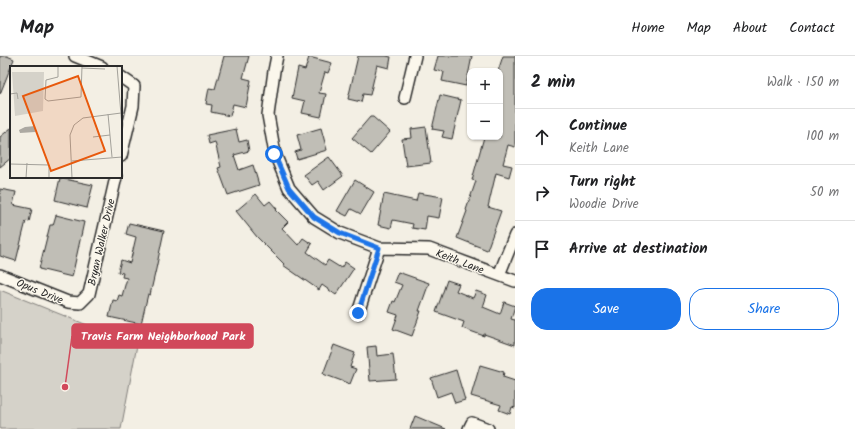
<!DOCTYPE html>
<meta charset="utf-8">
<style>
:root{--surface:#fff;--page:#f6f6f6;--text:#202124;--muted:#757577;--line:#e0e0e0;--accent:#1a73e8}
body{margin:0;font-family:Kalam,sans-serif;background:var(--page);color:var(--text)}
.controls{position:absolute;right:12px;top:12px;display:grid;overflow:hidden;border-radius:8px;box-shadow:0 1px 3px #0004}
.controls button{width:36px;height:36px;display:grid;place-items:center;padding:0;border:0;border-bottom:1px solid var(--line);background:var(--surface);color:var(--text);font:20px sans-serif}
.stop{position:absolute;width:12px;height:12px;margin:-9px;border:3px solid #1a73e8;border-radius:50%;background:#fff}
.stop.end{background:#1a73e8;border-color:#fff;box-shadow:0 1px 4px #0008}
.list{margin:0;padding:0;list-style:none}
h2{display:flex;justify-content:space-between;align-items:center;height:52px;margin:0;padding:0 16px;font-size:17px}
h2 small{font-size:13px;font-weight:400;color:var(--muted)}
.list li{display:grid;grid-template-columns:26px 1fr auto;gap:12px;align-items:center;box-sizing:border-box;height:56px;padding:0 16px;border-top:1px solid var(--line)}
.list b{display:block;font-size:15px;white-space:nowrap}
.list p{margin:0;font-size:13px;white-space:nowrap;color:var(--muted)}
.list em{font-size:13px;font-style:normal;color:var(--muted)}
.actions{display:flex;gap:8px;padding:12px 16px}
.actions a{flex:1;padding:9px 0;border:1px solid var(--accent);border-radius:16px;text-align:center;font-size:14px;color:var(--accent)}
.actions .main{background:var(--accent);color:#fff}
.icon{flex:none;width:22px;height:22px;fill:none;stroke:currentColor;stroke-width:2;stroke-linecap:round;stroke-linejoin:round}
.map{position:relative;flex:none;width:515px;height:373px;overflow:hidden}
header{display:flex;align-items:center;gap:24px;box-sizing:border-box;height:56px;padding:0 20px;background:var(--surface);border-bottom:1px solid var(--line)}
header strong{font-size:19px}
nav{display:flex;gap:22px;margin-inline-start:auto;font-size:14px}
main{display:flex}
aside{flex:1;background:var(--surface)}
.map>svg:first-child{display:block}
</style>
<header>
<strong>Map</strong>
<nav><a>Home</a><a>Map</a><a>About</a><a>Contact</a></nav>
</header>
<main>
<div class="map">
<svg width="515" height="373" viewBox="0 0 515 373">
<rect width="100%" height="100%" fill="#f3efe4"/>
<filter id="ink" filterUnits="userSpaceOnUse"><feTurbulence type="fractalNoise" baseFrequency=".025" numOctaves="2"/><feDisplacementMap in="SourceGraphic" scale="8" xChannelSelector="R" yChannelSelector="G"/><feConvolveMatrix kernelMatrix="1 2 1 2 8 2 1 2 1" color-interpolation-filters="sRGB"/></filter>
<g filter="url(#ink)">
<path fill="#d5d2c9" stroke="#807e7a" d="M 0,234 L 137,289 L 121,373 L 0,373 Z"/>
<path fill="#c0beb6" stroke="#2b2b2b" d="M 0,0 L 7,0 L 14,3 L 0,38 Z
M 224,0 L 249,0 L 243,22 L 251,24 L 246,51 L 233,48 L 230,60 L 211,56 L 212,49 L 206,48 L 209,32 L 215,33 Z
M 358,0 L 386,0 L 391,1 L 389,12 L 377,9 L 370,39 L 363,38 L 361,46 L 348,43 Z
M 438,0 L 472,0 L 466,30 L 442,25 L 444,16 L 434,14 Z
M 503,0 L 515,0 L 515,91 L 508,89 L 503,108 L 512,110 L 509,121 L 496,117 L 488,151 L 501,155 L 487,194 L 457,182 L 467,155 L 466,154 L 476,125 L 472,124 L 484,81 L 500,81 L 500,15 L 498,15 Z
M 309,1 L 332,7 L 328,17 L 325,16 L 319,37 L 326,38 L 321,61 L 302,57 L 305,45 L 292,42 L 298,12 L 305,14 Z
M 440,39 L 461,44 L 452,83 L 442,81 L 444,75 L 432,73 Z
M 370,61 L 373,61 L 390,76 L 371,98 L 352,82 Z
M 426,71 L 431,107 L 406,110 L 402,83 L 412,82 L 411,73 Z
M 11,72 L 11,102 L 0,111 L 0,81 Z
M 321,72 L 327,94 L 297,103 L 295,96 L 301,94 L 297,79 Z
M 236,73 L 239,86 L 247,84 L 249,95 L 234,99 L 239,114 L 253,109 L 259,129 L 228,139 L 218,112 L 221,111 L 215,86 L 209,88 L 207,79 Z
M 329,101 L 343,120 L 324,134 L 318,125 L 312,129 L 304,119 Z
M 60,122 L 93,129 L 87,152 L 55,144 Z
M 355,124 L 374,136 L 361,158 L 351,153 L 347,160 L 337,155 Z
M 0,133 L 16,136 L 13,149 L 32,153 L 29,166 L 26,165 L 16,205 L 0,200 Z
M 418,137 L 443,141 L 439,162 L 427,160 L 425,174 L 412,172 L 413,168 L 393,164 L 391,172 L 378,169 L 384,138 L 416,145 Z
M 256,138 L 265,149 L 270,145 L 277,153 L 276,154 L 288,166 L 282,172 L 298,189 L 303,182 L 312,188 L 307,196 L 325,209 L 328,204 L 341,212 L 345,206 L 354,212 L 336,239 L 322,229 L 319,234 L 283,209 L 284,208 L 257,181 L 236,155 Z
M 56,159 L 84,166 L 72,221 L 39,213 L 50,169 L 53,169 Z
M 129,167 L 164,175 L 156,213 L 150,239 L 148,238 L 141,268 L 109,261 L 113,244 L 117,245 L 119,239 L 122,240 L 127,222 L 122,221 L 123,217 L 118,216 L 121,204 L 130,207 L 136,181 L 126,178 Z
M 398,216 L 429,227 L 419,255 L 421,255 L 412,280 L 393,273 L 398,259 L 389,256 L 393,245 L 395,246 L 402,229 L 394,226 Z
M 447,224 L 459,228 L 456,235 L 473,242 L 476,235 L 487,239 L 483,251 L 500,258 L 504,246 L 515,250 L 511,263 L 515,264 L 515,289 L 484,278 L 484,280 L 462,272 L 464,266 L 436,256 Z
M 334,289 L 355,297 L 350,311 L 356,313 L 350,328 L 323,318 Z
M 376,290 L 377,300 L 393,298 L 396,323 L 370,325 L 367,291 Z
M 480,309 L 504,316 L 503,321 L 515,325 L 515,352 L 512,351 L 510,358 L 499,354 L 501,349 L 471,340 Z
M 456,314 L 465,344 L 455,347 L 451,336 L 437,341 L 431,322 Z
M 415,360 L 446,373 L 410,373 Z"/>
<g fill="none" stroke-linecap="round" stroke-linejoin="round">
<g stroke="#2b2b2b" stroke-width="14">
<path id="street" d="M 75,0 L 102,11
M 277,0 L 274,15 L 268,59 L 275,98 L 289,132 L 314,161 L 340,177 L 379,192 L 429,193 L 515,225
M 121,21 L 134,30 L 133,50 L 121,100
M 405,42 L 415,0
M 0,219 L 68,246 L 80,247 L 89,238 L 116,121
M 499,219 L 515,179
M 358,257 L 379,192
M 469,373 L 472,367 L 488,373"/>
</g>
<use href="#street" stroke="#fbf7ec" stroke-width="11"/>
</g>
</g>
<g fill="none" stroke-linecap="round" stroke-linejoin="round" filter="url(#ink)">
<path stroke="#1a73e8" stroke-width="5" d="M 274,98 L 289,132 L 314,161 L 340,177 L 379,192 L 358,257"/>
</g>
<g text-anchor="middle" stroke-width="3" stroke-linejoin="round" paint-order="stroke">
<g font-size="11" fill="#2b2b2b" stroke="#fbf7ec">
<text transform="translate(101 186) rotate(-77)" y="4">Bryan Walker Drive</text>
<text transform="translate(460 205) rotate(21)" y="4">Keith Lane</text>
<text transform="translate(40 235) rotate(22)" y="4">Opus Drive</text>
</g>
</g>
<g transform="translate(10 10)">
<rect width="112" height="112" fill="#f3efe4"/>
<path d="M 2,6 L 34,6 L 33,45 L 5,50 Z" fill="#d5d2c9"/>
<path d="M 15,61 L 25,60 L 25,66 L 10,67 L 9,64 Z" fill="#aca9a2"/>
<path fill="none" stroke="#a3a19a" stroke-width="1" d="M 48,0 L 48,11 L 36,14 L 35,33 L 38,35 L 71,31 L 72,0M 107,0 L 112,61M 72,2 L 95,3M 0,28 L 7,27 L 8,33M 98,48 L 102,91M 83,71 L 100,69M 62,95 L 112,91M 0,98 L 39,99 L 39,112M 16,112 L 17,97M 62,112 L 60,69 L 64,59 L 73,52 L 111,47"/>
<path fill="#e8590c" fill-opacity="0.15" stroke="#e8590c" stroke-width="2" d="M 68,10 L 95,85 L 41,105 L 13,30 Z"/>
<rect width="112" height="112" fill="none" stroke="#2b2b2b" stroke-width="2"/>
</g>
<path fill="none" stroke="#d1495b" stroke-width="1.5" d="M65 331L72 280"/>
<circle fill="#d1495b" stroke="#fbf7ec" stroke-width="1.5" cx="65" cy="331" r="4"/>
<rect fill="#d1495b" stroke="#d1495b" stroke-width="1.5" x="72" y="268" width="181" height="24" rx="4"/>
<g font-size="12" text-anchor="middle" font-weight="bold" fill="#fff">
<text x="163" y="284">Travis Farm Neighborhood Park</text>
</g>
</svg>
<div class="controls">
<button>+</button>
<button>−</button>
</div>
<div class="stop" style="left:274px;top:98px"></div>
<div class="stop end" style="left:358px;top:257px"></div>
</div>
<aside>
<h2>2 min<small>Walk · 150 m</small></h2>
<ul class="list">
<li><svg class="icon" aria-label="ahead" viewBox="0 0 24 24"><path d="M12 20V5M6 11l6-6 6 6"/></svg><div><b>Continue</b><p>Keith Lane</p></div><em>100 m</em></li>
<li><svg class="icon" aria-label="right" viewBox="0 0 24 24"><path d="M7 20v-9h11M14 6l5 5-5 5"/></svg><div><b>Turn right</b><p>Woodie Drive</p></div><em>50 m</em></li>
<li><svg class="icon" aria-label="arrive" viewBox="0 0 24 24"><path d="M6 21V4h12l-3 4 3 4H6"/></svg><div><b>Arrive at destination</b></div></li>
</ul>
<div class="actions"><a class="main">Save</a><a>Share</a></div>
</aside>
</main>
